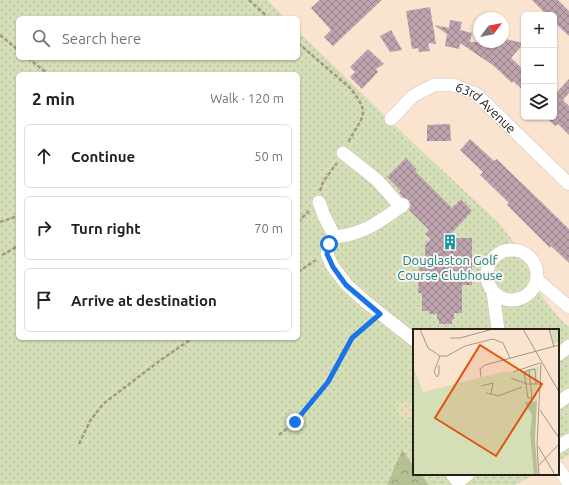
<!DOCTYPE html>
<meta charset="utf-8">
<style>
:root{--surface:#fff;--page:#f2f2f2;--text:#202124;--muted:#757577;--line:#e0e0e0}
body{margin:0;font-family:Ubuntu,sans-serif;background:var(--page);color:var(--text)}
.controls{position:absolute;right:12px;top:12px;display:grid;overflow:hidden;border-radius:6px;box-shadow:0 1px 3px #0004}
.controls button{width:36px;height:36px;display:grid;place-items:center;padding:0;border:0;border-bottom:1px solid var(--line);background:var(--surface);color:var(--text);font:20px sans-serif}
.compass{position:absolute;left:473px;top:12px;width:36px;height:36px;border-radius:50%;background:var(--surface);box-shadow:0 1px 3px #0004;rotate:58deg}
.stop{position:absolute;width:12px;height:12px;margin:-9px;border:3px solid #1a73e8;border-radius:50%;background:#fff}
.stop.end{background:#1a73e8;border-color:#fff;box-shadow:0 1px 4px #0008}
.list{margin:0;padding:0;list-style:none}
h2{display:flex;justify-content:space-between;align-items:center;height:52px;margin:0;padding:0 16px;font-size:17px}
h2 small{font-size:13px;font-weight:400;color:var(--muted)}
.list li{display:grid;grid-template-columns:26px 1fr auto;gap:12px;align-items:center;box-sizing:border-box;height:64px;margin:0 8px 8px;padding:0 8px;border:1px solid var(--line);border-radius:6px}
.list b{display:block;font-size:15px;white-space:nowrap}
.list em{font-size:13px;font-style:normal;color:var(--muted)}
.icon{flex:none;width:22px;height:22px;fill:none;stroke:currentColor;stroke-width:2;stroke-linecap:round;stroke-linejoin:round}
.map{position:relative;flex:none;width:569px;height:485px;overflow:hidden}
.search{position:absolute;background:var(--surface);box-shadow:0 1px 3px #0004;left:16px;top:16px;width:284px;height:44px;display:flex;align-items:center;gap:10px;box-sizing:border-box;padding:0 14px;border-radius:6px;color:var(--muted);font-size:15px}
.panel{position:absolute;background:var(--surface);box-shadow:0 1px 3px #0004;left:16px;top:72px;width:284px;height:268px;border-radius:6px}
.map>svg:first-child{display:block}
</style>
<div class="map">
<svg width="569" height="485" viewBox="0 0 569 485">
<defs>
<pattern id="grass-dots" width="8" height="8" patternUnits="userSpaceOnUse"><rect width="8" height="8" fill="#d4deb7"/><path d="M2 2h.1M6 6h.1" fill="none" stroke="#b6be9d" stroke-width="1.8" stroke-linecap="round"/></pattern>
<pattern id="forest-crowns" width="20" height="18" patternUnits="userSpaceOnUse"><rect width="20" height="18" fill="#b5c093"/><path d="M2 6a3 3 0 1 1 6 0M12 15a3 3 0 1 1 6 0" fill="none" stroke="#939c77"/></pattern>
<pattern id="sand-dots" width="8" height="8" patternUnits="userSpaceOnUse"><rect width="8" height="8" fill="#e8dfba"/><path d="M2 2h.1M6 6h.1" fill="none" stroke="#c7bf9f" stroke-width="1.8" stroke-linecap="round"/></pattern>
<pattern id="building-cross-hatch" width="8" height="8" patternUnits="userSpaceOnUse"><rect width="8" height="8" fill="#bea3ae"/><path d="M0 0l8 8M0 8l8-8" fill="none" stroke="#9a848d"/></pattern>
</defs>
<rect width="100%" height="100%" fill="#fae4d0"/>
<path fill="url(#grass-dots)" fill-rule="evenodd" d="M 0,0 L 267,0 L 285,18 L 18,18 L 18,58 L 298,58 L 298,31 L 411,141 L 499,223 L 528,261 L 534,286 L 560,319 L 569,327 L 569,455 L 558,461 L 558,330 L 414,330 L 414,466 L 402,451 L 387,485 L 0,485 ZM 18,74 L 298,74 L 298,338 L 18,338 Z
M 421,474 L 535,474 L 515,485 L 429,485 Z"/>
<path fill="url(#forest-crowns)" d="M 402,450 L 414,466 L 414,474 L 421,474 L 429,485 L 387,485 Z"/>
<path fill="url(#sand-dots)" d="M 414,400 L 414,416 C 404,420 394,416 399,404 L 405,401 L 408,403 Z"/>
<path fill="url(#building-cross-hatch)" d="M 320,0 L 382,0 L 333,46 L 324,37 L 331,30 L 311,8 Z
M 532,0 L 558,0 L 569,11 L 569,36 L 554,22 L 554,15 L 547,15 Z
M 430,7 L 436,44 L 428,43 L 430,51 L 419,52 L 418,48 L 412,49 L 406,11 Z
M 450,20 L 462,22 L 460,30 L 472,33 L 470,42 L 487,42 L 494,46 L 496,42 L 503,42 L 505,39 L 524,43 L 511,58 L 524,70 L 524,91 L 513,81 L 512,83 L 494,66 L 460,43 L 459,49 L 445,46 L 447,34 L 434,25 L 449,28 Z
M 391,30 L 402,50 L 390,52 L 380,36 Z
M 368,49 L 384,64 L 376,69 L 378,72 L 362,89 L 350,77 L 355,72 L 350,67 Z
M 569,79 L 569,93 L 563,100 L 569,106 L 569,135 L 558,124 L 555,126 L 548,119 L 550,117 L 554,117 L 554,91 L 556,93 Z
M 450,124 L 451,141 L 427,141 L 427,125 Z
M 470,139 L 494,161 L 497,159 L 569,229 L 569,263 L 551,246 L 550,248 L 507,205 L 509,203 L 480,175 L 483,172 L 460,150 Z
M 406,158 L 417,170 L 415,171 L 452,208 L 461,199 L 472,211 L 447,238 L 472,238 L 472,285 L 462,285 L 462,313 L 454,313 L 454,319 L 452,320 L 452,324 L 439,324 L 439,320 L 437,319 L 437,314 L 429,314 L 429,311 L 422,311 L 422,293 L 418,293 L 419,269 L 425,261 L 425,245 L 431,239 L 425,234 L 429,230 L 409,210 L 411,205 L 409,200 L 403,197 L 399,193 L 401,191 L 387,177 Z"/>
<g fill="none" stroke-linecap="round" stroke-linejoin="round">
<g stroke="#d1bca9" stroke-width="14">
<g id="minor">
<path id="s1" d="M 391,119 L 413,96 L 434,85 L 454,85 L 476,94 L 569,184"/>
<path d="M 343,153 L 377,180 L 401,207"/>
<path d="M 319,202 L 324,216 L 335,237 C 364,234 381,221 403,205"/>
<path d="M 335,237 L 329,244 L 327,254 L 333,267 L 347,285 L 367,303 L 414,340"/>
<circle cx="512" cy="275" r="25"/>
<path d="M 537,280 L 569,307"/>
<path d="M 493,292 L 498,330"/>
<path d="M 558,355 L 569,346"/>
<path d="M 558,403 L 569,395"/>
<path d="M 558,447 L 569,440"/>
<path d="M 558,468 L 569,484"/>
<path d="M 452,474 L 458,482 L 468,474"/>
</g>
</g>
<path stroke="#a79787" stroke-width="2.5" stroke-dasharray="4 2" stroke-linecap="butt" d="M 249,0 L 269,18
M 0,35 L 18,50
M 298,43 L 350,88 C 373,116 361,116 348,143
M 28,58 L 48,74
M 320,191 L 323,182 L 337,163
M 0,222 L 18,216
M 298,222 L 309,211
M 2,255 L 18,246
M 298,272 L 316,260
M 279,435 L 295,422 L 329,382 L 352,338 L 370,322
M 79,444 L 90,421 L 103,404 L 162,359 L 193,338"/>
<use href="#minor" stroke="#fff" stroke-width="13"/>
</g>
<g fill="none" stroke-linecap="round" stroke-linejoin="round">
<path stroke="#1a73e8" stroke-width="5" d="M 295,422 L 328,382 L 352,338 L 380,314 L 346,285 L 333,267 L 327,254 L 329,244"/>
</g>
<defs>
<g id="building-bare" transform="scale(1.2)"><path d="M-4-6H4V6H1V3H-1V6H-4ZM-2.5-4.3h1.7v1.8h-1.7ZM.8-4.3h1.7v1.8H.8ZM-2.5-1h1.7V.8h-1.7ZM.8-1h1.7V.8H.8Z" fill="#0f9aa8" stroke="#fdf4ec" stroke-width="2.5" paint-order="stroke"/></g>
</defs>
<g fill-rule="evenodd">
<use href="#building-bare" x="450" y="242"/>
</g>
<g text-anchor="middle" stroke-width="4" stroke-linejoin="round" paint-order="stroke">
<g font-size="13" fill="#272018" stroke="#fdf4ec">
<text dy="5" stroke="none"><textPath href="#s1" startOffset="115">63rd Avenue</textPath></text>
</g>
<g font-size="13" fill="#0d838f" stroke="#fdf4ec">
<text x="450" y="265">Douglaston Golf<tspan x="450" dy="15">Course Clubhouse</tspan></text>
</g>
</g>
<g transform="translate(413 329)">
<rect width="146" height="146" fill="#fae4d0"/>
<path d="M 0,37 L 10,63 L 90,43 L 107,43 L 126,37 L 124,72 L 111,74 L 119,86 L 117,105 L 121,146 L 0,146 Z" fill="#d4deb7"/>
<path d="M 124,72 L 122,112 L 125,146 L 121,146 L 117,105 L 119,86 L 111,73 Z" fill="#b5c093"/>
<path d="M 136,0 L 146,0 L 146,13 L 140,15 Z" fill="#d4deb7"/>
<path fill="none" stroke="#a69686" stroke-width="1" d="M 7,0 L 15,19 L 27,27 L 34,27 L 52,17 L 80,10 L 90,14 L 97,29M 110,0 L 146,63M 136,0 L 141,18M 37,9 L 47,9 L 80,0M 26,36 L 26,45 L 24,48 L 21,43 L 27,27M 116,41 L 119,69 L 115,69 L 111,43 ZM 116,41 L 122,40 L 123,55M 100,43 L 127,34M 68,48 L 67,40 L 72,36 L 146,16M 98,49 L 114,55 L 128,55M 68,57 L 80,54M 73,64 L 78,65 L 80,54M 78,65 L 85,67 L 109,58M 127,81 L 146,109M 125,117 L 142,146M 126,136 L 146,115M 126,146 L 124,116 L 128,34"/>
<path fill="#de560d" fill-opacity="0.15" stroke="#de560d" stroke-width="2" d="M 67,16 L 129,55 L 83,127 L 22,89 Z"/>
<rect width="146" height="146" fill="none" stroke="#272018" stroke-width="2"/>
</g>
</svg>
<div class="controls">
<button>+</button>
<button>−</button>
<button><svg class="icon" aria-label="layers" viewBox="0 0 24 24"><path d="M12 4l9 5-9 5-9-5zM3 14l9 5 9-5"/></svg></button>
</div>
<svg class="compass" viewBox="-18 -18 36 36"><path d="M0-13l5 13h-10z" fill="#e53935"/><path d="M0 13l5-13h-10z" fill="#757577"/></svg>
<div class="stop" style="left:329px;top:244px"></div>
<div class="stop end" style="left:295px;top:422px"></div>
<div class="search"><svg class="icon" aria-label="search" viewBox="0 0 24 24"><circle cx="10" cy="10" r="6"/><path d="M15 15l6 6"/></svg>Search here</div>
<section class="panel">
<h2>2 min<small>Walk · 120 m</small></h2>
<ul class="list">
<li><svg class="icon" aria-label="ahead" viewBox="0 0 24 24"><path d="M12 20V5M6 11l6-6 6 6"/></svg><div><b>Continue</b></div><em>50 m</em></li>
<li><svg class="icon" aria-label="right" viewBox="0 0 24 24"><path d="M7 20v-9h11M14 6l5 5-5 5"/></svg><div><b>Turn right</b></div><em>70 m</em></li>
<li><svg class="icon" aria-label="arrive" viewBox="0 0 24 24"><path d="M6 21V4h12l-3 4 3 4H6"/></svg><div><b>Arrive at destination</b></div></li>
</ul>
</section>
</div>
